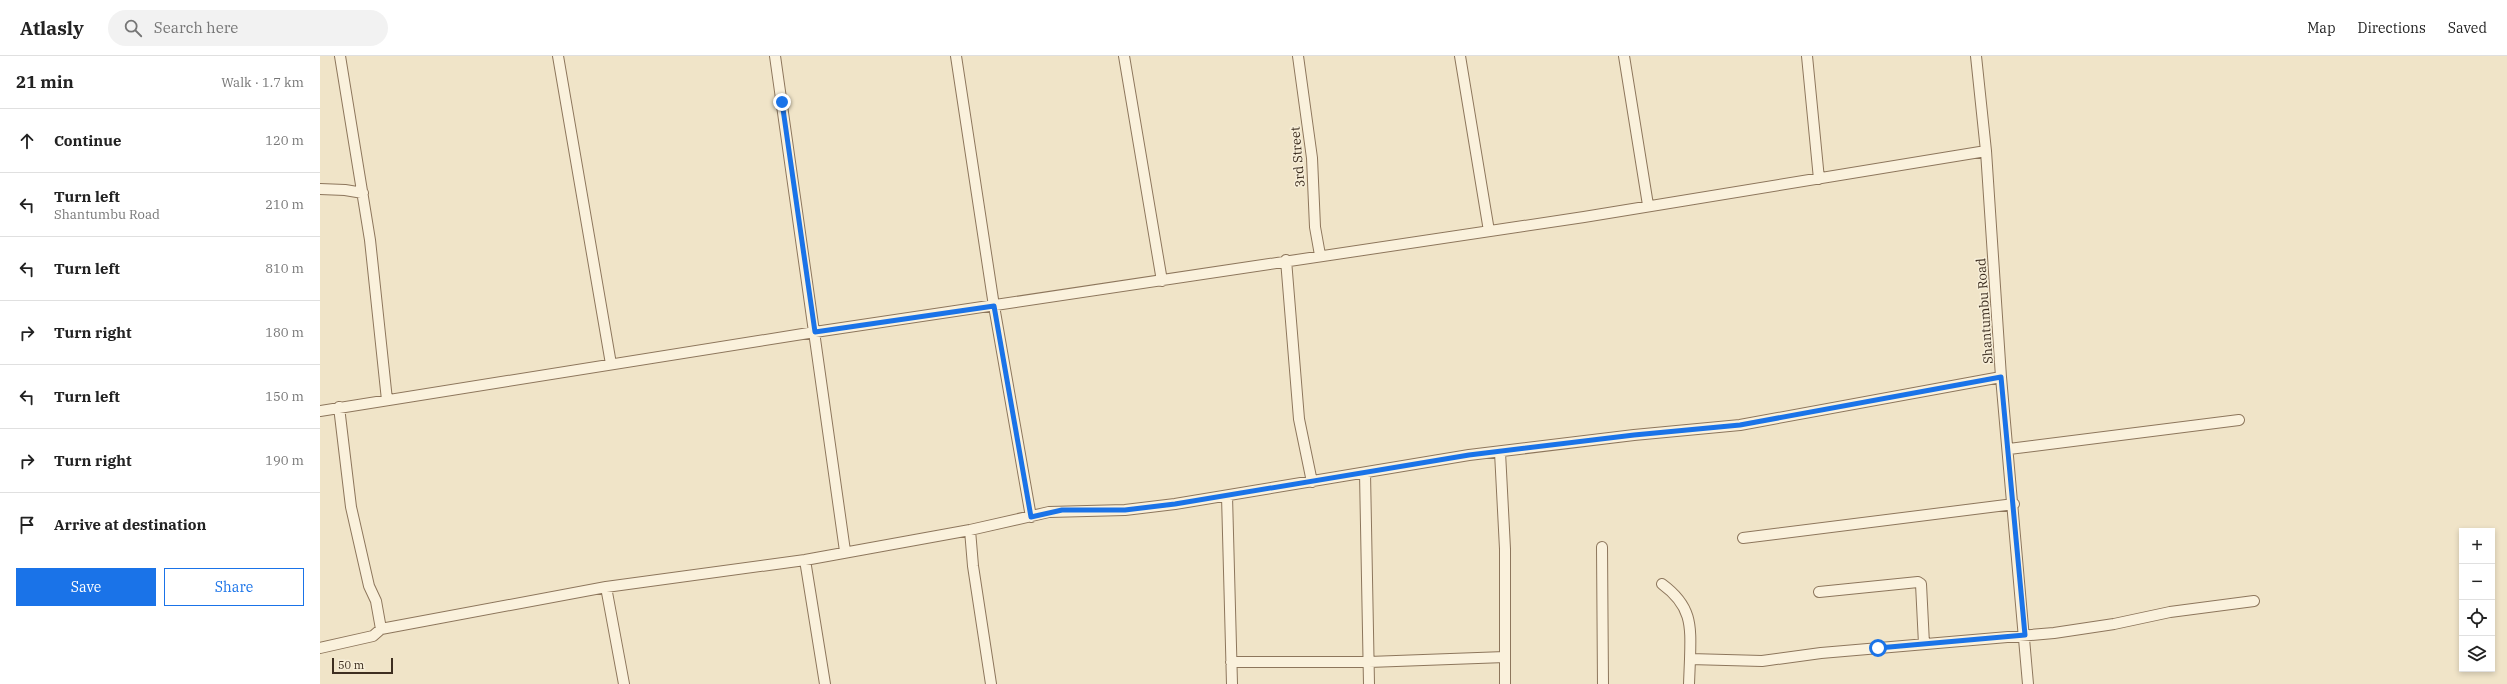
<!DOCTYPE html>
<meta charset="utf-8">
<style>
:root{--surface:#fff;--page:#f2f2f2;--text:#222;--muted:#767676;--line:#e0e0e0;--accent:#1a73e8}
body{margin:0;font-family:"IBM Plex Serif",serif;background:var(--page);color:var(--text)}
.controls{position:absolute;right:12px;bottom:12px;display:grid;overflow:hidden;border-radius:0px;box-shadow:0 2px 6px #0003}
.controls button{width:36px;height:36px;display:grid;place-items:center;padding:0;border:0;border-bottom:1px solid var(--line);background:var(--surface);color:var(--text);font:20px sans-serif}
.scale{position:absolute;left:12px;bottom:10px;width:61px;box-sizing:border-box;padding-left:4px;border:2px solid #3d2e20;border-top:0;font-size:11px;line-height:14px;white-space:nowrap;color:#3d2e20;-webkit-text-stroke:3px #f7eed8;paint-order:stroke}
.stop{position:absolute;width:12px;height:12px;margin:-9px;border:3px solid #1a73e8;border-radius:50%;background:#fff}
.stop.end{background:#1a73e8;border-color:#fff;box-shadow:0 1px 4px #0008}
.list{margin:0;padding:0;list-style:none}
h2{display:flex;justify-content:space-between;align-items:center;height:52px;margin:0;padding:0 16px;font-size:17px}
h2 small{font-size:13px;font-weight:400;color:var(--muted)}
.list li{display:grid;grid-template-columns:26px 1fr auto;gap:12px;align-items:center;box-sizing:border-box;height:64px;padding:0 16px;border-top:1px solid var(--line)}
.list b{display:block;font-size:15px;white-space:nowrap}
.list p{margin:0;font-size:13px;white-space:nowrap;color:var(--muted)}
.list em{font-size:13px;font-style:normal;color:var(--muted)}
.actions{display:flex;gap:8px;padding:12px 16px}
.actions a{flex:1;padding:9px 0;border:1px solid var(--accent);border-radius:0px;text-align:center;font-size:14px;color:var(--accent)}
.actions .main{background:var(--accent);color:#fff}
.icon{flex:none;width:22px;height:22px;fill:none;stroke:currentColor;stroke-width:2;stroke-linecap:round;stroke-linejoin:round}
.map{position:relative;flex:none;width:2187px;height:628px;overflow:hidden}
header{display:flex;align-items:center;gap:24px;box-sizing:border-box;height:56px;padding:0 20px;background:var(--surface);border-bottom:1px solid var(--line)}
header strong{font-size:19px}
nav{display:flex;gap:22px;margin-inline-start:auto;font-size:14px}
.search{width:280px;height:36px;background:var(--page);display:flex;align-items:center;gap:10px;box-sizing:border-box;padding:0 14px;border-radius:22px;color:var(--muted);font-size:15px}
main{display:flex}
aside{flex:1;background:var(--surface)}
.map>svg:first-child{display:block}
</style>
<header>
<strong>Atlasly</strong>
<div class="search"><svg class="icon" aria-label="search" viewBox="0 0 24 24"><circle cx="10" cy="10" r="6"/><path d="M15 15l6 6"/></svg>Search here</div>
<nav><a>Map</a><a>Directions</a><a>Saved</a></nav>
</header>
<main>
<aside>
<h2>21 min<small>Walk · 1.7 km</small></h2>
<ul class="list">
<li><svg class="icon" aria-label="ahead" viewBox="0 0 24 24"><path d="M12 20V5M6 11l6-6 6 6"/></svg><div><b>Continue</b></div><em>120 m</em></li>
<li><svg class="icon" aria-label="left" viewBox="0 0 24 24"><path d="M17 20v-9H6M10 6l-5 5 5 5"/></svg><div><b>Turn left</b><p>Shantumbu Road</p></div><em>210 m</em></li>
<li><svg class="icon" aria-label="left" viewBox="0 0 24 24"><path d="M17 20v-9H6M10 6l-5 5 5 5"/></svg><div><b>Turn left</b></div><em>810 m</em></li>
<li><svg class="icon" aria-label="right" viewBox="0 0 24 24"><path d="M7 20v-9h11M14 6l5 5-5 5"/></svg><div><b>Turn right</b></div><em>180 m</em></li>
<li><svg class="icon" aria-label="left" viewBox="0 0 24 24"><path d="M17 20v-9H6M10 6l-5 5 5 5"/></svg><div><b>Turn left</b></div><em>150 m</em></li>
<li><svg class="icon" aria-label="right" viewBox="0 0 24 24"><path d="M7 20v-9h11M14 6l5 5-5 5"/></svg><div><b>Turn right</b></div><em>190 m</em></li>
<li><svg class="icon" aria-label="arrive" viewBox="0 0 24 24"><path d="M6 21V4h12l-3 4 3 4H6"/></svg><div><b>Arrive at destination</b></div></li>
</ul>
<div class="actions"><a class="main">Save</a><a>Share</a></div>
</aside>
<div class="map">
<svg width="2187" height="628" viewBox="0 0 2187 628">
<rect width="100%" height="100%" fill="#f0e4c8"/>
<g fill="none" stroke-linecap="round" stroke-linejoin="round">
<g stroke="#8d765c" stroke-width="12">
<path id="minor" d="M 20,0 L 50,184 L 67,344
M 238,0 L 291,308
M 455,0 L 525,495
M 636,0 L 674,250 L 711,461
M 804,0 L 842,225
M 978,0 L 992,102 L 995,171 L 1000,199
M 1140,0 L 1169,175
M 1304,0 L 1328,149
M 1487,0 L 1499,123
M 1656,0 L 1666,95 L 1681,321 L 1708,628
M 0,133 L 25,134 L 43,137
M 966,204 L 979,363 L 992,426
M 19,351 L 31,451 L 49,530 L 56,545 L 61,573
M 0,355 L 495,276 L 1264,161 L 1666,95
M 1689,393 L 1919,364
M 1180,396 L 1185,493 L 1185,628
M 1045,417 L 1049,628
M 907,440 L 912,628
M 650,474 L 653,510 L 671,628
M 1423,482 L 1694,448
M 1282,491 L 1283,628
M 485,504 L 505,628
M 1342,528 C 1372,550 1371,569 1370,603 L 1442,605 L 1501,597 L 1734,577 L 1794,568 L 1850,556 L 1934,545
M 286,531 L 304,628
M 1499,536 L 1598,526 L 1601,528 L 1604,588
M 0,592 L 53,580 L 61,573 L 286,531 L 485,504 L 650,474 L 729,456 L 805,454 L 855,448 L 1149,399 L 1314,379 L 1420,369 L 1681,321
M 911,606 L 1049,606 L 1185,601
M 1369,628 L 1370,603"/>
</g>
<use href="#minor" stroke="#faf1dc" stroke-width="10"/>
</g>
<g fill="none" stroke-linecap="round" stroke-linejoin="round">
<path stroke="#1a73e8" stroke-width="5" d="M 462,46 L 495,276 L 674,250 L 711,461 L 742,454 L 805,454 L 855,448 L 1149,399 L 1314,379 L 1420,369 L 1681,321 L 1705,579 L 1558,592"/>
</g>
<g text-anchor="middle" stroke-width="3" stroke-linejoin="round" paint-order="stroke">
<g font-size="13" fill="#3d2e20" stroke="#f7eed8">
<text transform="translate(977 101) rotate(-95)" y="5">3rd Street</text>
<text transform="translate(1664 255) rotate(-94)" y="5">Shantumbu Road</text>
</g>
</g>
</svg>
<div class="controls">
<button>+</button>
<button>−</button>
<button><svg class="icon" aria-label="locate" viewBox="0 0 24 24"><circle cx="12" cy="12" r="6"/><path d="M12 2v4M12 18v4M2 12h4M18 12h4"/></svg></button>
<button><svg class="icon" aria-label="layers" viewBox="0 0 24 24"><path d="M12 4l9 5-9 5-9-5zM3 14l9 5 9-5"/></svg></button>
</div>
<div class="scale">50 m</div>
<div class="stop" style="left:1558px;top:592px"></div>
<div class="stop end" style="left:462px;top:46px"></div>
</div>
</main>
